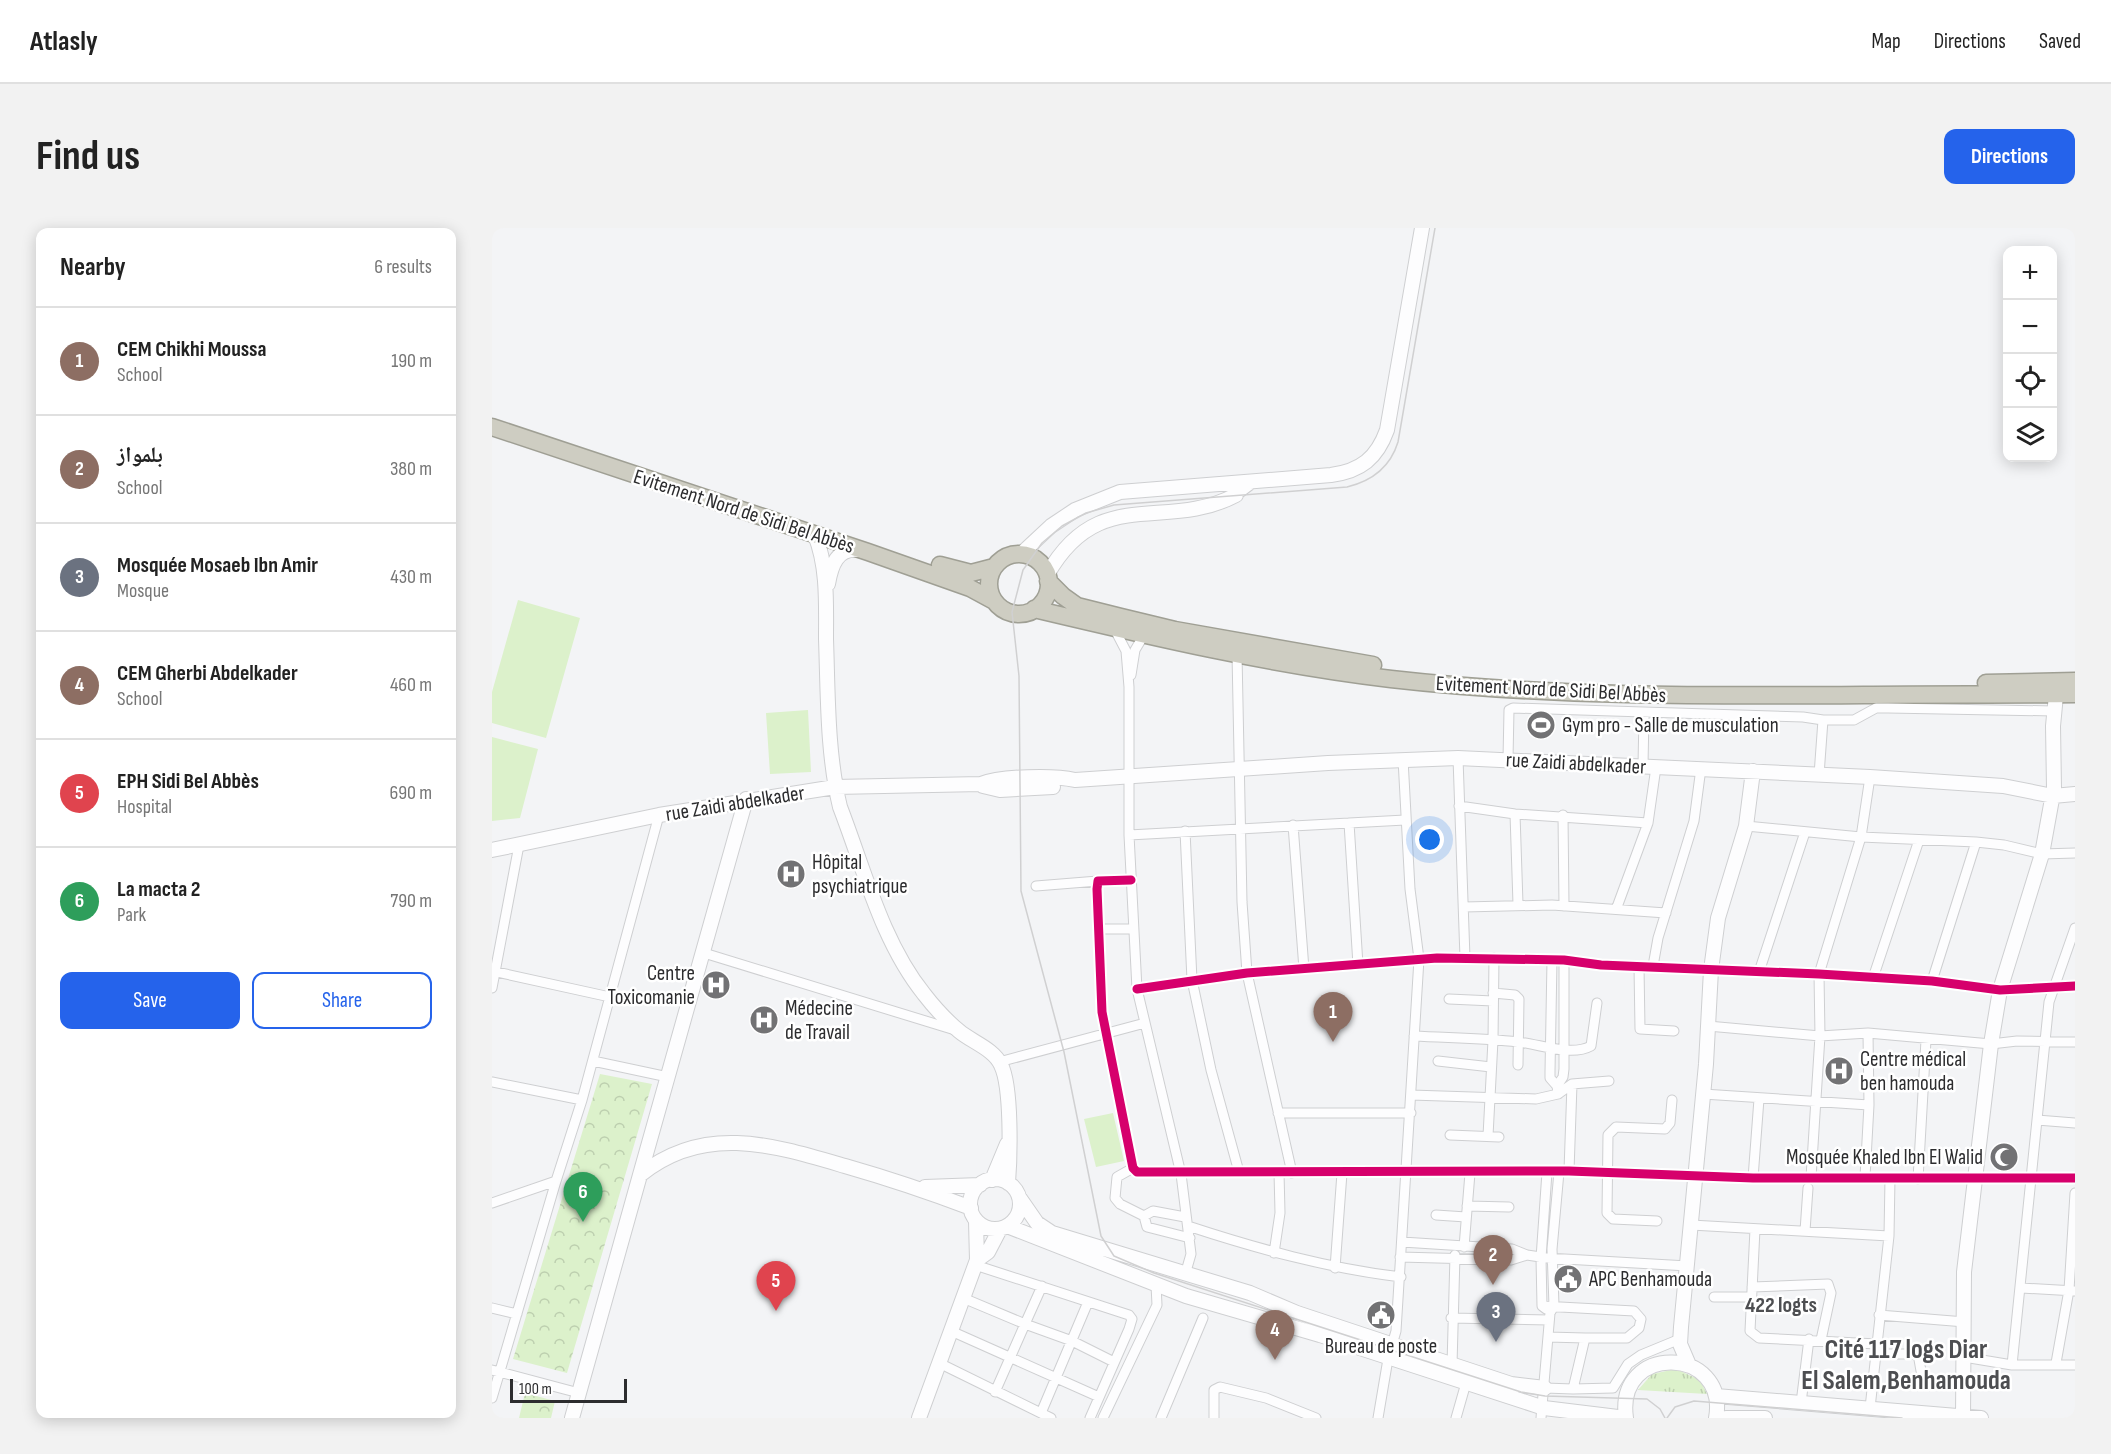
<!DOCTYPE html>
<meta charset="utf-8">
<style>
:root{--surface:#fff;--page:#f2f2f2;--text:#222;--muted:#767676;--line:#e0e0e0;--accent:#2563eb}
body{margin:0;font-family:"Sofia Sans Condensed","Noto Naskh Arabic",sans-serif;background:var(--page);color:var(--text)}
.controls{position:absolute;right:18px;top:18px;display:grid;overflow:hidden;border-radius:12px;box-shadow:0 3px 15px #0003}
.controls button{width:54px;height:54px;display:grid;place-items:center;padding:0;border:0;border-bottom:2px solid var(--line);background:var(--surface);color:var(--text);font:30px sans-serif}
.scale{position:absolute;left:18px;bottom:15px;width:117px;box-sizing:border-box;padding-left:6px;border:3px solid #2c2c2e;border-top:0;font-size:16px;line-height:21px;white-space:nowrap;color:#2c2c2e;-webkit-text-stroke:4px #fff;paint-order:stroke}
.you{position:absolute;left:938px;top:612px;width:21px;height:21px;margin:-15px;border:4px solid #fff;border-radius:50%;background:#1a73e8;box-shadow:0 0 0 9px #1a73e833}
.badge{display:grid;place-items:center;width:39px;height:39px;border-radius:50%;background:var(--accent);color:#fff;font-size:20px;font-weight:700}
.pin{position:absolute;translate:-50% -50px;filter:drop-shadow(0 2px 3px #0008)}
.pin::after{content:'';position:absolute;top:32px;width:21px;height:18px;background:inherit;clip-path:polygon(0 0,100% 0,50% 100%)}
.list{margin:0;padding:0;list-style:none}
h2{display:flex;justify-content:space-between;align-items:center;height:78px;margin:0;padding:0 24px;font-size:26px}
h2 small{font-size:20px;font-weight:400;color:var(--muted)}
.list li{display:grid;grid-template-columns:39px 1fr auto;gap:18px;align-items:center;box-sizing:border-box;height:108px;padding:0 24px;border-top:2px solid var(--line)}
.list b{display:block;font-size:22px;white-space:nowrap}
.list p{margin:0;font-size:20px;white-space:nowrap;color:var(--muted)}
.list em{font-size:20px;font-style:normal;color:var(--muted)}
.actions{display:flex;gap:12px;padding:18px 24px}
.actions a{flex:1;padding:14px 0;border:2px solid var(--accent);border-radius:12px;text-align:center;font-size:21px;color:var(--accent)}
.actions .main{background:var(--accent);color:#fff}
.icon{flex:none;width:33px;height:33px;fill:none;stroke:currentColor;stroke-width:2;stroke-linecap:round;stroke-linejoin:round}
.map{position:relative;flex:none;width:1583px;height:1190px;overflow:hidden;border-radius:12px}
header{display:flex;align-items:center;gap:36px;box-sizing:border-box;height:84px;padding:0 30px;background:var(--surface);border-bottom:2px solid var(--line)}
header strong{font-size:28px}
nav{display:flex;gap:33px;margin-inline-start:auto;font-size:21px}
.intro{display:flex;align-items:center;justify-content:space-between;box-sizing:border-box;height:144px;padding:0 36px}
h1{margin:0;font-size:42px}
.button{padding:15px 27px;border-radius:12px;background:var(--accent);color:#fff;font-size:21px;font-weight:700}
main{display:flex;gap:36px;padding:0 36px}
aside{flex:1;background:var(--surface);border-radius:12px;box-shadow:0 3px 15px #0003}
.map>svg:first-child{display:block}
</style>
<header>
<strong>Atlasly</strong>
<nav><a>Map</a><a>Directions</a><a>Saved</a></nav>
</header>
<div class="intro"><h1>Find us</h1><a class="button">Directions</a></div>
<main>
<aside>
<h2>Nearby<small>6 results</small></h2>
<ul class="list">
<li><span class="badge" style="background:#8d6e63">1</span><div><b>CEM Chikhi Moussa</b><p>School</p></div><em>190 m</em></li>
<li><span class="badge" style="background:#8d6e63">2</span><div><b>بلمواز</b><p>School</p></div><em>380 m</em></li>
<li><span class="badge" style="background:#6b7280">3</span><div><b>Mosquée Mosaeb Ibn Amir</b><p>Mosque</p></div><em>430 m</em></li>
<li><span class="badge" style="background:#8d6e63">4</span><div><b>CEM Gherbi Abdelkader</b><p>School</p></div><em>460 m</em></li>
<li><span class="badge" style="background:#e0444e">5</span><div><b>EPH Sidi Bel Abbès</b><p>Hospital</p></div><em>690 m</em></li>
<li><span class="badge" style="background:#2e9e5b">6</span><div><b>La macta 2</b><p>Park</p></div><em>790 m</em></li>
</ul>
<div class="actions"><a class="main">Save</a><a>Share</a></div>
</aside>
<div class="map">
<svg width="1583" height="1190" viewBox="0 0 1583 1190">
<defs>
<pattern id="grass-tufts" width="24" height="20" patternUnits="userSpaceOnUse" patternTransform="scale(1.5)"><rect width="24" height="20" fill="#dcf1cb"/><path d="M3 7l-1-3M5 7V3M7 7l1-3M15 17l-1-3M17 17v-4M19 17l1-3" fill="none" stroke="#bdcfaf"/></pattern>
<pattern id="park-crowns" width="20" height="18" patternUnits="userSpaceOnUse" patternTransform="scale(1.5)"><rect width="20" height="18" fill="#dcf1cb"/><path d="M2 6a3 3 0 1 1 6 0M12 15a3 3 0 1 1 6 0" fill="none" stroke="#bdcfaf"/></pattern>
</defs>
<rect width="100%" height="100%" fill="#f3f4f6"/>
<path fill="url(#grass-tufts)" d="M 1184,1141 L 1208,1152 L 1215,1166 L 1146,1162 L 1160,1146 Z"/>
<path fill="url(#park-crowns)" d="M 108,846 L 160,856 L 75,1145 L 21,1131 Z
M 33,1165 L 63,1173 L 59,1190 L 27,1190 Z"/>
<path fill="#dcf1cb" d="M 26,372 L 88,390 L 54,510 L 0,495 L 0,464 Z
M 316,482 L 319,544 L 278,546 L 274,485 Z
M 0,509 L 46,521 L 28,590 L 0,593 Z
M 621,885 L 632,933 L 604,939 L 592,891 Z"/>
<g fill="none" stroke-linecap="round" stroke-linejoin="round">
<g stroke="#cecfd1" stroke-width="11">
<path id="street" d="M 622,400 L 634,423 L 637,459 L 637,607 L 645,761 L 689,946 L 699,1026 L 693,1047
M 745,426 L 750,674 L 755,745 L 800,945
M 639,447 L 643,422 L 652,407
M 1331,492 L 1362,492 L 1384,480 L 1396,480 L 1562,483
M 966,530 L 973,730
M 1016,531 L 1017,482 L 1021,480 L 1311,489 L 1331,492 L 1327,547
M 1151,538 L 1152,486
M 967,578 L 1023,586 L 1156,595
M 1023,586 L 1026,676
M 1071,587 L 1072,678
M 857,595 L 866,737
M 801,597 L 812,741
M 1254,598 L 1369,609 L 1484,614 L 1512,617 L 1550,626 L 1583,625
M 693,603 L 700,752 L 719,842 L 747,944
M 637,607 L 913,592
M 639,652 L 606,653 L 605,661 L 610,784 L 641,940 L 645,944 L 1077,943 L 1261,950 L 1583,950
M 544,658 L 606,653
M 972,679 L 1060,677 L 1174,685
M 1125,679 L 1156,595 L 1164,539
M 606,701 L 641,701
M 212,725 L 463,802
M 1060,732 L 1058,844 L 1058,850 L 1065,858
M 1147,738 L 1148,801 L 1182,803
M 1161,738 L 1166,710 L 1202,593 L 1209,540
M 0,743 L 118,769
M 1267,744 L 1313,604
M 1381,750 L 1427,612
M 1440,753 L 1484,614
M 0,760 L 27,617
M 645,761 L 755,745 L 945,730 L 1072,732 L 1109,737 L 1327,746 L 1440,753 L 1508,762 L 1583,758
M 1001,765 L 1023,767 L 1027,771 L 1026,837
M 957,771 L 1001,773
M 1216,798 L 1328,808 L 1376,805 L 1499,816 L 1525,813 L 1583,814
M 922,808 C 957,810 991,810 1026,814 C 1048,816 1079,829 1099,818 L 1105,775
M 101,833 L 176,849
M 946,833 L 999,839
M 507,834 L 653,795
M 0,854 L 90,872 L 167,587
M 1066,866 L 1080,856 L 1117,853
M 1211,866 L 1377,877
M 919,867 L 1044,871 L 1066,866 L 1065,858 L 1071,849 L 1072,841 L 1072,732
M 786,885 L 919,885
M 1545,892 L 1583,895
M 958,907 L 1007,909
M 996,908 L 1001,812 L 1002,730
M 641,940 L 625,949 L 623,970 L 628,976 L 652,988
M 1077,943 L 1080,856
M 1319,949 L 1328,808 L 1327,746 L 1369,609 L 1378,549
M 1373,949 L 1377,877 L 1376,805
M 1261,950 L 1267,871
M 1426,951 L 1434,812
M 0,975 L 64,953 L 90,872
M 975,978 L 1017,979
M 944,987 L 974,989
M 693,989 L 661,983 L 652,988 L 655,999 L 698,1010
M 1165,993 L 1121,991 L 1115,985 L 1116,907 L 1124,899 L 1173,901 L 1178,895 L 1180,872
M 1199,997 L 1397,1008
M 696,998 C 766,1021 835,1040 909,1049
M 1263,1001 L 1258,1103 L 1267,1110 L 1385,1116
M 1313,1003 L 1316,960
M 910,1014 L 1020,1021 L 1035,1027 L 1055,1030 L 1196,1038
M 972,1019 L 978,945
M 782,1025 L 788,985 L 787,944
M 908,1029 L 1019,1032 L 1035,1027
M 483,1037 L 637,1087 L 640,1091 L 637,1101 L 598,1190
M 843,1040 L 850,945
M 1260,1059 L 1336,1056 L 1339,1065 L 1329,1112
M 1529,1060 L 1583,1063
M 1222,1069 L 1259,1069
M 471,1070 L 533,1096 L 550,1058
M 1050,1078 L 1142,1083 L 1149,1091 L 1147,1100 L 1135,1110 L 1093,1110 L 1081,1161 L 1053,1160
M 0,1080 L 25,1086
M 1054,1081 L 1050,1078 L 1049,1030 L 1055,944
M 1387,1087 L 1473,1094
M 959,1090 L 1057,1092
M 459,1103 L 607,1169
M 1056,1109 L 1093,1110
M 1385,1126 L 1426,1126 L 1431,1154 L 1471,1158
M 1472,1129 L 1520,1137 L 1583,1137
M 447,1135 L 559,1190
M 1564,1135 L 1577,1062 L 1583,965
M 960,1137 L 963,1027
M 1520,1137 L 1557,774 L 1583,700
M 0,1142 L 87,1165
M 1081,1161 L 1121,1160 L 1136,1136 L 1149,1127 L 1183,1113
M 503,1164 L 533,1096 L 580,1113 L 622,1134
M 0,1170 L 64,953
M 1309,1175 L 1317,1111
M 1378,1180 L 1397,1008 L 1398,950
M 549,1185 L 596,1074
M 611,1190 L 665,1077 L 664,1057
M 669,1190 L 711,1090
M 722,1190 L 722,1162 L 728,1159 L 774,1170 L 824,1190
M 886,1190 L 896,1131 L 904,1103 L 927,731 L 918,661 L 911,531
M 964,1190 L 974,1155
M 1049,1190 L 1058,1085 L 1062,1078 L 1060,1021 L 1067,944"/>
</g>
<g stroke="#cecfd1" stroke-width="16">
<path id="secondary" d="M 323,307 C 336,339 334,377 334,411 C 336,466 335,525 348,579 C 372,641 390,714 432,766 C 442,779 455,793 467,803 C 480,814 502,821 509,837 C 520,859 518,930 516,955
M 529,326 L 559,298 L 583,282 L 628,264 L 839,247 C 869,243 885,230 895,202 L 930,0
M 555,347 C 607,255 672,305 744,267 L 745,264 L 757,255
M 336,356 C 339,338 345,319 367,322
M 491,558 L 508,562 L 561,559
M 0,622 L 167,587 L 343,559 L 489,556 C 509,548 562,547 583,552 L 836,535 L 966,530 L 1378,549 L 1511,558 L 1561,568 L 1583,566
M 148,947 L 254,571
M478 976a25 25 0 1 1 50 0a25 25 0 1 1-50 0Z
M 500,952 L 515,916
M 433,959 L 488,957
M 527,969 L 545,995 L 560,1005 L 758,1065 L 805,1085 L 1019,1156 L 1053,1160
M 515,998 L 694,1068 L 828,1107 L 1052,1180 L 1134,1190
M 485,1032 L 496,1024 L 508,1001
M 1197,1137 L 1188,1116 L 1189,1099 L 1214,836 L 1219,742 L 1226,690 L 1254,598 L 1261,543
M 1224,1168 L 1489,1190
M 80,1190 L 148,947 C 212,895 281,917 353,938 C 395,950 437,964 479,980
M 427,1190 L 485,1032 L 484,993
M 1134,1190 C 1123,1114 1237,1118 1224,1190
M 1234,1190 L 1273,1190
M 1471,1190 L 1472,1044 L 1499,816 L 1508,762 L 1550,626 L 1562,560 L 1561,498 L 1564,467"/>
</g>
<g stroke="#9f9f94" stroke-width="19">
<path id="highway" d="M 0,199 L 376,324 L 478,360 L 502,373
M497 356a30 30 0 1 1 60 0a30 30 0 1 1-60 0Z
M 448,337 L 479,345 L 502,339
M 556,353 L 571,368 L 585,378 L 629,389 L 683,402 L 881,437
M 542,381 C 660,409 779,437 899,451 C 1056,469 1214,468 1372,467 C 1443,466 1513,467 1583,466
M 1494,455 L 1583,453"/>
</g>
<use href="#street" stroke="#fdfdfe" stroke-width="9"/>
<use href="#secondary" stroke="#fdfdfe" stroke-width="14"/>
<use href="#highway" stroke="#cecdc2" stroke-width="16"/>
<path stroke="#d0d0d1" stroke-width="1.5" d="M 943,0 L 906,214 C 898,240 880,253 855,259 L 622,277 L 594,285 L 570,298 L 550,315 L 531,342 L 520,384 L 527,448 L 529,663 L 572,824 L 609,1008 L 622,1028 L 662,1045 L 1029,1164 L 1053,1168 L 1155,1171 L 1168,1181 L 1173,1190
M 1175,1190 L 1183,1179 L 1202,1173 L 1410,1190"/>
<g stroke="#fff" stroke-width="13">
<path id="cycleway" d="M 639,652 L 606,653 L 605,661 L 610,784 L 641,940 L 645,944 L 1077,943 L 1261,950 L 1583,950
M 645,761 L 755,745 L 945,730 L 1072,732 L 1109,737 L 1327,746 L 1440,753 L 1508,762 L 1583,758"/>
</g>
<use href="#cycleway" stroke="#d6006c" stroke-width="9"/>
</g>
<defs>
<g id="stadium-disc" transform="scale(1.5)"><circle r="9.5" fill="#727274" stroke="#fff"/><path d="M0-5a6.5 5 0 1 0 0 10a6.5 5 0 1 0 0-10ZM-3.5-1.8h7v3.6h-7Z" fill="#fff"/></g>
<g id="hospital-disc" transform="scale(1.5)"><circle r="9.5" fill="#727274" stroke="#fff"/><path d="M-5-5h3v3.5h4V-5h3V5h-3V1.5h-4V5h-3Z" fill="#fff"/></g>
<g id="mosque-disc" transform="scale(1.5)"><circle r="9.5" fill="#727274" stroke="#fff"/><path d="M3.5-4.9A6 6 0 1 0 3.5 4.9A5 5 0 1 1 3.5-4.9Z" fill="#fff"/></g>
<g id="civic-disc" transform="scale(1.5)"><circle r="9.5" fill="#727274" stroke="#fff"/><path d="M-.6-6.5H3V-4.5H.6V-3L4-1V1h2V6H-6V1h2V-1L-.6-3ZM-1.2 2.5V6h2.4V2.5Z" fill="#fff"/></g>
</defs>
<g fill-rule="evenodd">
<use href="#stadium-disc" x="1049" y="497"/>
<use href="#hospital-disc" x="299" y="646"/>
<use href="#hospital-disc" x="224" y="757"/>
<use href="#hospital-disc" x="272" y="792"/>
<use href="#hospital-disc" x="1347" y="843"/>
<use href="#mosque-disc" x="1512" y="929"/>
<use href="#civic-disc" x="1076" y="1051"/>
<use href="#civic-disc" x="889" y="1087"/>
</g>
<g text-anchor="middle" stroke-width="5" stroke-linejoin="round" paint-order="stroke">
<g font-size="21" fill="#2c2c2e" stroke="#fff">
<text transform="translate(252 283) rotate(18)" y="7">Evitement Nord de Sidi Bel Abbès</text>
<text transform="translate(1059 461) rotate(3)" y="7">Evitement Nord de Sidi Bel Abbès</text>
<text transform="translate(1084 535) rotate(3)" y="7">rue Zaidi abdelkader</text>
<text transform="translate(243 575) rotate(-9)" y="7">rue Zaidi abdelkader</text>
</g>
<g font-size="21" fill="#2c2c2e" stroke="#fff" text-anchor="start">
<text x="1070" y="504">Gym pro - Salle de musculation</text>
<text x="320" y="641">Hôpital<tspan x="320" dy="24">psychiatrique</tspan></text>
<text x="203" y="752" text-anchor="end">Centre<tspan x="203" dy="24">Toxicomanie</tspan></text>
<text x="293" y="787">Médecine<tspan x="293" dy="24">de Travail</tspan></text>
<text x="1368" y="838">Centre médical<tspan x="1368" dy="24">ben hamouda</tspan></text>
<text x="1491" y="936" text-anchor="end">Mosquée Khaled Ibn El Walid</text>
<text x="1097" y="1058">APC Benhamouda</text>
<text x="889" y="1125" text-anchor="middle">Bureau de poste</text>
</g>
<g font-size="22" font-weight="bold" fill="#4d4e51" stroke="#fff">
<text x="1289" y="1084">422 logts</text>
</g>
<g font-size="27" font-weight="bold" fill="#4d4e51" stroke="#fff">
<text x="1414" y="1130">Cité 117 logs Diar<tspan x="1414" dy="31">El Salem,Benhamouda</tspan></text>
</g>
</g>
</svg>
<div class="controls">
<button>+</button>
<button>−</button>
<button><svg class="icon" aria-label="locate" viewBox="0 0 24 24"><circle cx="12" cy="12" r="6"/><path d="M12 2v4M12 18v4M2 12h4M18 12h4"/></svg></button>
<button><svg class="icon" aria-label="layers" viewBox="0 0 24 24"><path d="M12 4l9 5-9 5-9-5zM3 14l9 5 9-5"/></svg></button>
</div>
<div class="scale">100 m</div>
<div class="you"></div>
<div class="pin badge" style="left:841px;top:814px;background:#8d6e63">1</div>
<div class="pin badge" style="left:1001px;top:1057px;background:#8d6e63">2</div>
<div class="pin badge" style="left:1004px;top:1114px;background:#6b7280">3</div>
<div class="pin badge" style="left:783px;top:1132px;background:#8d6e63">4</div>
<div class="pin badge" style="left:284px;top:1083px;background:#e0444e">5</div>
<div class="pin badge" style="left:91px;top:994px;background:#2e9e5b">6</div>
</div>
</main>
